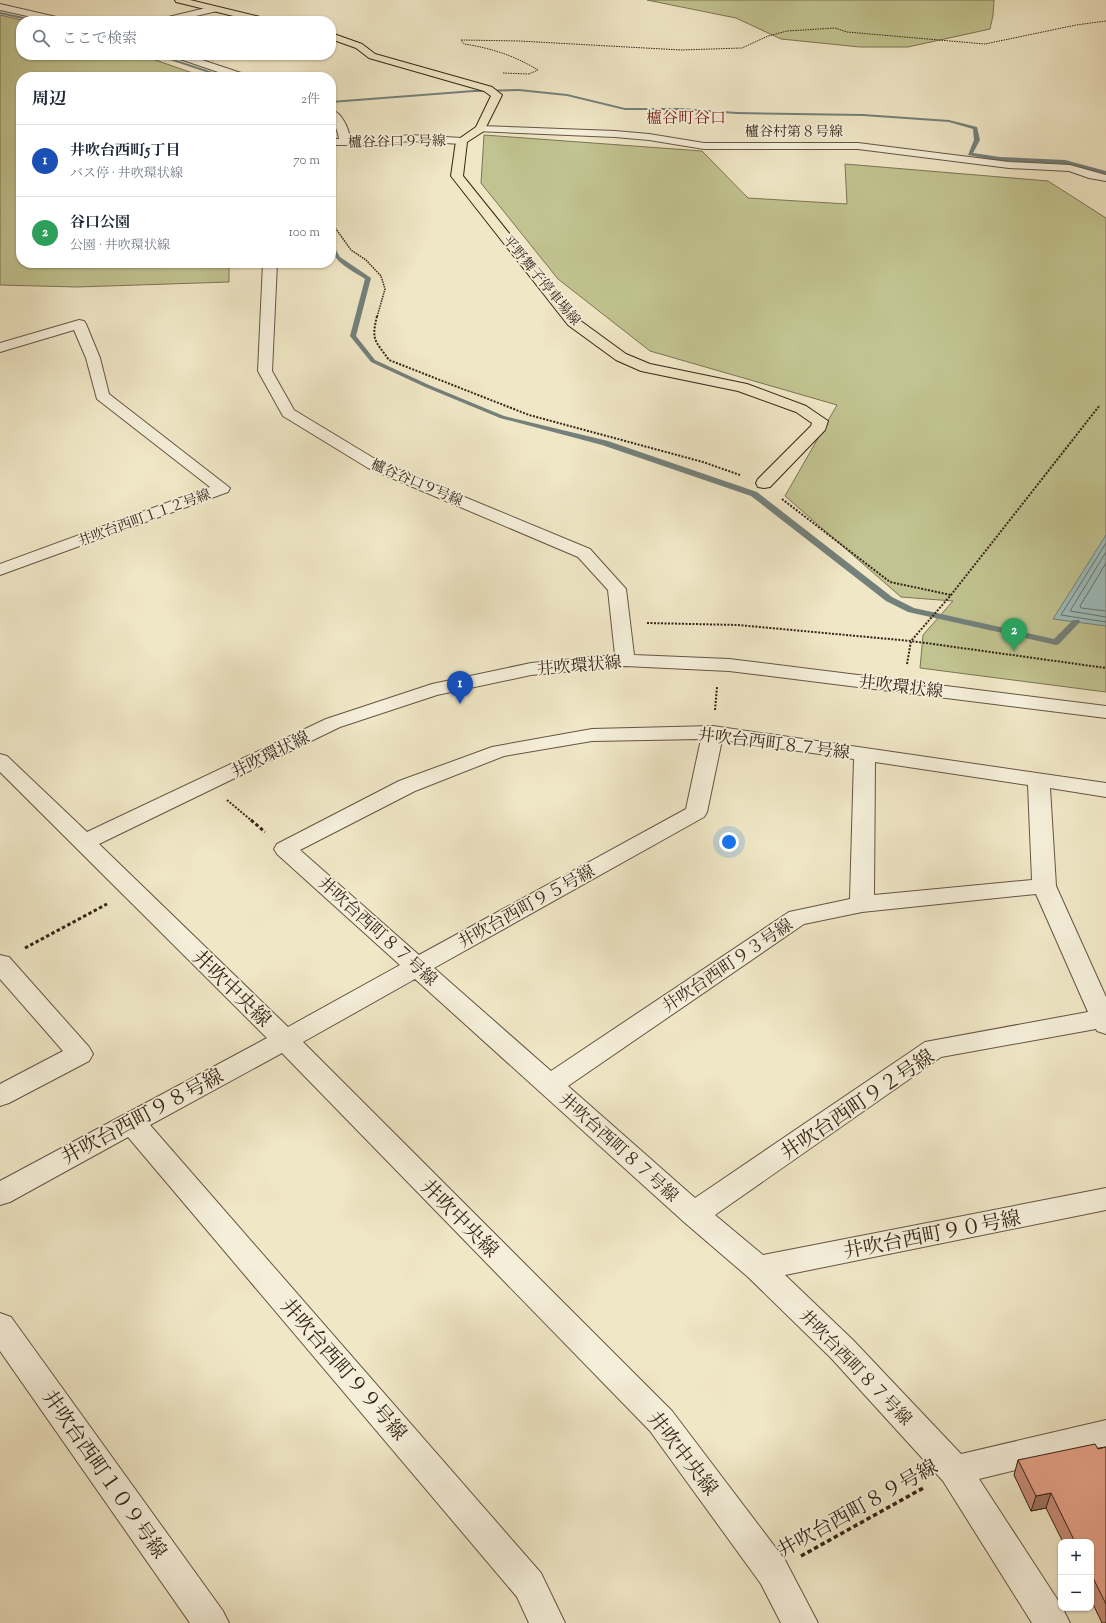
<!DOCTYPE html>
<html lang="ja">
<meta charset="utf-8">
<style>
:root{--surface:#fff;--page:#f2f2f3;--text:#1f2937;--muted:#747a83;--line:#e0e1e3;--accent:#8f2418}
body{margin:0;font-family:"Sorts Mill Goudy","Noto Serif JP",serif;background:var(--page);color:var(--text)}
.controls{position:absolute;right:12px;bottom:12px;display:grid;overflow:hidden;border-radius:8px;box-shadow:0 1px 3px #0004}
.controls button{width:36px;height:36px;display:grid;place-items:center;padding:0;border:0;border-bottom:1px solid var(--line);background:var(--surface);color:var(--text);font:20px sans-serif}
.you{position:absolute;left:729px;top:842px;width:14px;height:14px;margin:-10px;border:3px solid #fff;border-radius:50%;background:#1a73e8;box-shadow:0 0 0 6px #1a73e833}
.badge{display:grid;place-items:center;width:26px;height:26px;border-radius:50%;background:var(--accent);color:#fff;font-size:13px;font-weight:700}
.pin{position:absolute;translate:-50% -33px;filter:drop-shadow(0 1px 2px #0008)}
.pin::after{content:'';position:absolute;top:21px;width:14px;height:12px;background:inherit;clip-path:polygon(0 0,100% 0,50% 100%)}
.list{margin:0;padding:0;list-style:none}
h2{display:flex;justify-content:space-between;align-items:center;height:52px;margin:0;padding:0 16px;font-size:17px}
h2 small{font-size:13px;font-weight:400;color:var(--muted)}
.list li{display:grid;grid-template-columns:26px 1fr auto;gap:12px;align-items:center;box-sizing:border-box;height:72px;padding:0 16px;border-top:1px solid var(--line)}
.list b{display:block;font-size:15px;white-space:nowrap}
.list p{margin:0;font-size:13px;white-space:nowrap;color:var(--muted)}
.list em{font-size:13px;font-style:normal;color:var(--muted)}
.icon{flex:none;width:22px;height:22px;fill:none;stroke:currentColor;stroke-width:2;stroke-linecap:round;stroke-linejoin:round}
.map{position:relative;flex:none;width:1106px;height:1623px;overflow:hidden}
.search{position:absolute;background:var(--surface);box-shadow:0 1px 3px #0004;left:16px;top:16px;width:320px;height:44px;display:flex;align-items:center;gap:10px;box-sizing:border-box;padding:0 14px;border-radius:16px;color:var(--muted);font-size:15px}
.panel{position:absolute;background:var(--surface);box-shadow:0 1px 3px #0004;left:16px;top:72px;width:320px;height:196px;border-radius:16px}
.map>svg:first-child{display:block}
</style>
<div class="map">
<svg width="1106" height="1623" viewBox="0 0 1106 1623">
<rect width="100%" height="100%" fill="#f0e7c6"/>
<filter id="stains"><feTurbulence type="fractalNoise" baseFrequency=".005" numOctaves="4"/><feColorMatrix values="0 0 0 0 .2 0 0 0 0 .09 0 0 0 0 .02 0 0 0 .5 -.17"/></filter>
<radialGradient id="worn" r=".72"><stop offset=".6" stop-color="#630" stop-opacity="0"/><stop offset="1" stop-color="#630" stop-opacity=".3"/></radialGradient>
<path fill="#c1c390" stroke="#7b7454" d="M 647,0 L 994,0 L 993,15 L 990,29 L 908,47 L 860,47 L 781,39 L 736,18 Z
M 0,15 L 26,21 L 21,21 L 21,55 L 141,55 L 204,77 L 21,77 L 21,263 L 229,263 L 229,282 L 77,287 L 0,285 Z
M 484,135 L 702,151 L 748,198 L 847,204 L 845,164 L 1048,181 L 1106,218 L 1106,692 L 920,668 L 923,635 L 953,601 L 901,597 L 785,496 L 837,405 L 650,351 L 558,279 L 481,183 Z"/>
<path fill="#9dbebe" stroke="#73807b" d="M 1106,535 L 1106,626 L 1053,619 Z"/>
<g fill="none" stroke-linecap="round" stroke-linejoin="round">
<path stroke="#69716a" stroke-width="1" d="M 1106,543 L 1061,615 L 1106,622
M 1106,552 L 1070,611 L 1106,617
M 1106,563 L 1080,606 L 1081,608 L 1106,611"/>
<path fill="#73807b" fill-rule="evenodd" d="M 0,12 L 38,20 L 40,21 L 32,21 L 0,14 Z
M 155,55 L 161,55 L 228,77 L 221,77 Z
M 519,89 L 567,94 L 625,108 L 679,108 L 737,112 L 863,114 L 949,120 L 977,127 L 980,140 L 973,153 L 1000,157 L 1065,160 L 1106,171 L 1106,175 L 1065,164 L 1000,161 L 968,155 L 974,140 L 973,129 L 949,122 L 863,116 L 737,114 L 679,110 L 625,110 L 567,96 L 519,91 L 474,92 L 331,103 L 331,101 L 474,90 Z
M 331,244 L 333,245 L 340,257 L 371,278 L 356,336 L 375,360 L 429,385 L 504,416 L 608,441 L 757,492 L 892,597 L 914,608 L 1054,639 L 1073,620 L 1079,620 L 1080,622 L 1059,644 L 1056,645 L 908,612 L 886,601 L 751,496 L 602,445 L 500,418 L 425,387 L 371,362 L 350,336 L 365,279 C 352,270 331,262 331,244 Z"/>
<g stroke="#645543" stroke-width="2">
<path id="minor" d="M 0,4 L 65,19 L 67,21 L 50,21 L 0,10 Z
M 214,6 L 218,9 L 217,11 L 175,21 L 158,21 L 160,19 Z
M 172,55 L 187,55 L 247,75 L 248,77 L 233,77 L 174,57 Z
M 331,110 C 342,112 349,129 350,139 L 376,139 L 410,135 L 462,138 L 468,141 L 462,144 L 410,141 L 376,145 L 331,145 L 331,139 L 339,139 C 338,128 331,121 331,110 Z
M 480,126 L 615,131 L 649,134 L 704,143 L 858,143 L 1009,162 L 1070,165 L 1106,175 L 1106,181 L 1089,178 L 1069,171 L 1009,168 L 858,149 L 704,149 L 649,140 L 615,137 L 476,131 L 475,129 L 476,127 Z
M 263,263 L 277,263 L 272,371 L 294,410 L 380,462 L 590,549 L 626,589 L 634,655 L 729,659 L 1106,706 L 1106,718 L 729,671 L 625,666 L 531,675 L 437,695 L 340,727 L 99,844 L 288,1027 L 400,965 L 277,854 L 274,849 L 277,844 L 399,781 L 492,747 L 592,729 L 713,726 L 1106,783 L 1106,797 L 1050,788 L 1056,886 L 1106,997 L 1106,1034 L 1097,1031 L 1096,1029 L 941,1057 L 715,1215 L 763,1255 L 1106,1188 L 1106,1210 L 785,1275 L 853,1340 L 961,1454 L 1106,1420 L 1106,1448 L 979,1479 L 1061,1605 L 1061,1608 L 1064,1611 L 1070,1623 L 1032,1623 L 943,1481 L 831,1358 L 748,1277 L 684,1222 L 415,979 L 303,1042 L 672,1411 L 785,1560 L 818,1623 L 781,1623 L 761,1584 L 650,1431 L 282,1053 L 150,1125 L 541,1573 L 565,1623 L 529,1623 L 517,1597 L 128,1137 L 10,1202 L 0,1205 L 0,1181 L 267,1038 L 0,772 L 0,754 L 7,756 L 87,832 L 326,719 L 432,684 L 531,663 L 615,655 L 608,590 L 578,557 L 368,468 L 283,416 L 258,371 ZM 701,739 L 686,809 L 419,955 L 300,850 L 415,791 L 504,756 L 592,741 ZM 722,740 L 854,759 L 850,899 L 789,912 L 551,1071 L 434,968 L 704,817 L 707,812 ZM 875,762 L 1028,785 L 1032,880 L 874,895 ZM 1036,894 L 1088,1012 L 925,1042 L 695,1198 L 568,1086 L 804,924 L 862,912 Z
M 79,320 L 84,321 L 86,324 L 100,358 L 109,394 L 230,488 L 228,492 L 0,575 L 0,564 L 210,487 L 97,399 L 86,358 L 74,330 L 0,352 L 0,343 Z
M 0,955 L 9,957 L 89,1047 L 93,1054 L 89,1061 L 9,1103 L 0,1106 L 0,1084 L 63,1051 L 0,979 Z
M 0,1313 L 11,1317 L 223,1611 L 229,1623 L 190,1623 L 0,1351 Z"/>
</g>
<g stroke="#352417" stroke-width="2">
<path id="major" d="M 175,0 L 190,0 L 268,19 L 270,21 L 254,21 L 176,2 Z
M 331,33 L 362,44 L 375,54 L 492,87 L 502,95 L 484,131 L 467,142 L 463,176 L 578,319 L 626,354 L 650,364 L 747,384 L 806,406 L 828,421 L 825,430 L 770,487 L 764,488 L 758,487 L 756,483 L 758,479 L 811,426 L 812,423 L 796,412 L 738,391 L 641,371 L 616,360 L 568,325 L 451,176 L 456,141 L 476,127 L 491,96 L 484,91 L 369,58 L 356,48 L 331,39 Z"/>
</g>
<path stroke="#352417" stroke-width="1" stroke-dasharray="1.5 1" stroke-linecap="butt" d="M 503,73 L 529,74 L 538,70 C 515,56 491,48 464,44 L 461,40 L 519,41 L 681,50 L 742,48 L 768,36 L 787,31 L 835,28 L 847,32 L 985,44 L 1076,25 L 1106,21"/>
<path stroke="#352417" stroke-width="1.5" stroke-dasharray="1.5 1" stroke-linecap="butt" d="M 331,222 L 351,250 L 366,260 L 381,276 L 385,289 L 377,317"/>
<path stroke="#352417" stroke-width="2" stroke-dasharray="2 1.5" stroke-linecap="butt" d="M 377,316 C 371,341 375,340 389,360 L 529,415 L 703,462 L 740,475
M 782,499 L 890,582 L 951,595
M 647,623 L 738,625 L 911,641 L 1106,668
M 907,664 L 911,641 L 951,595 L 1100,405
M 715,710 L 717,687
M 227,800 L 252,821"/>
<path stroke="#352417" stroke-width="3" stroke-dasharray="3.5 2.5" stroke-linecap="butt" d="M 251,820 L 265,832
M 25,948 L 107,904"/>
<path stroke="#352417" stroke-width="3.5" stroke-dasharray="4.5 3" stroke-linecap="butt" d="M 801,1556 L 925,1487"/>
<use href="#minor" fill="#f5efda" fill-rule="evenodd"/>
<use href="#major" fill="#f0e7c6" fill-rule="evenodd"/>
</g>
<path fill="#c78c77" stroke="#352417" d="M 1106,1447 L 1106,1623 L 1102,1623 L 1091,1600 L 1091,1542 L 1063,1542 L 1046,1508 L 1031,1511 L 1014,1475 L 1018,1460 Z"/>
<path fill="#a27261" stroke="#352417" d="M 1051,1493 L 1046,1508 L 1031,1511 L 1036,1496 Z"/>
<path fill="#e7a38a" stroke="#352417" d="M 1095,1444 L 1098,1449 L 1106,1447 L 1106,1604 L 1091,1574 L 1091,1542 L 1075,1542 L 1051,1493 L 1036,1496 L 1018,1460 Z"/>
<g text-anchor="middle" stroke-width="3.5" stroke-linejoin="round" paint-order="stroke">
<g font-size="14" fill="#352417" stroke="#f5efda">
<text x="794" y="136">櫨谷村第８号線</text>
<text transform="translate(397 141) rotate(-1)" y="5">櫨谷谷口９号線</text>
<text transform="translate(542 280) rotate(50)" y="5">平野舞子停車場線</text>
<text transform="translate(417 482) rotate(23)" y="5">櫨谷谷口９号線</text>
<text transform="translate(144 517) rotate(-20)" y="5">井吹台西町１１２号線</text>
</g>
<g font-size="16" fill="#7a1f14" stroke="#f5efda">
<text x="686" y="123">櫨谷町谷口</text>
</g>
<g font-size="17" fill="#352417" stroke="#f5efda">
<text transform="translate(579 665) rotate(-5)" y="6">井吹環状線</text>
<text transform="translate(901 686) rotate(7)" y="6">井吹環状線</text>
<text transform="translate(774 743) rotate(7)" y="6">井吹台西町８７号線</text>
<text transform="translate(270 754) rotate(-26)" y="6">井吹環状線</text>
<text transform="translate(526 906) rotate(-29)" y="6">井吹台西町９５号線</text>
<text transform="translate(378 931) rotate(42)" y="6">井吹台西町８７号線</text>
<text transform="translate(727 965) rotate(-34)" y="6">井吹台西町９３号線</text>
<text transform="translate(619 1147) rotate(42)" y="6">井吹台西町８７号線</text>
<text transform="translate(856 1367) rotate(46)" y="6">井吹台西町８７号線</text>
</g>
<g font-size="20" fill="#352417" stroke="#f5efda">
<text transform="translate(232 988) rotate(44)" y="7">井吹中央線</text>
<text transform="translate(857 1104) rotate(-34)" y="7">井吹台西町９２号線</text>
<text transform="translate(142 1116) rotate(-28)" y="7">井吹台西町９８号線</text>
<text transform="translate(460 1218) rotate(45)" y="7">井吹中央線</text>
<text transform="translate(932 1234) rotate(-11)" y="7">井吹台西町９０号線</text>
<text transform="translate(344 1369) rotate(49)" y="7">井吹台西町９９号線</text>
<text transform="translate(683 1453) rotate(52)" y="7">井吹中央線</text>
<text transform="translate(105 1474) rotate(55)" y="7">井吹台西町１０９号線</text>
<text transform="translate(857 1508) rotate(-29)" y="7">井吹台西町８９号線</text>
</g>
</g>
<rect width="100%" height="100%" filter="url(#stains)"/>
<rect width="100%" height="100%" fill="url(#worn)"/>
</svg>
<div class="controls">
<button>+</button>
<button>−</button>
</div>
<div class="you"></div>
<div class="pin badge" style="left:460px;top:704px;background:#1a4fb4">1</div>
<div class="pin badge" style="left:1014px;top:651px;background:#2e9e5b">2</div>
<div class="search"><svg class="icon" aria-label="search" viewBox="0 0 24 24"><circle cx="10" cy="10" r="6"/><path d="M15 15l6 6"/></svg>ここで検索</div>
<section class="panel">
<h2>周辺<small>2件</small></h2>
<ul class="list">
<li><span class="badge" style="background:#1a4fb4">1</span><div><b>井吹台西町5丁目</b><p>バス停 · 井吹環状線</p></div><em>70 m</em></li>
<li><span class="badge" style="background:#2e9e5b">2</span><div><b>谷口公園</b><p>公園 · 井吹環状線</p></div><em>100 m</em></li>
</ul>
</section>
</div>
